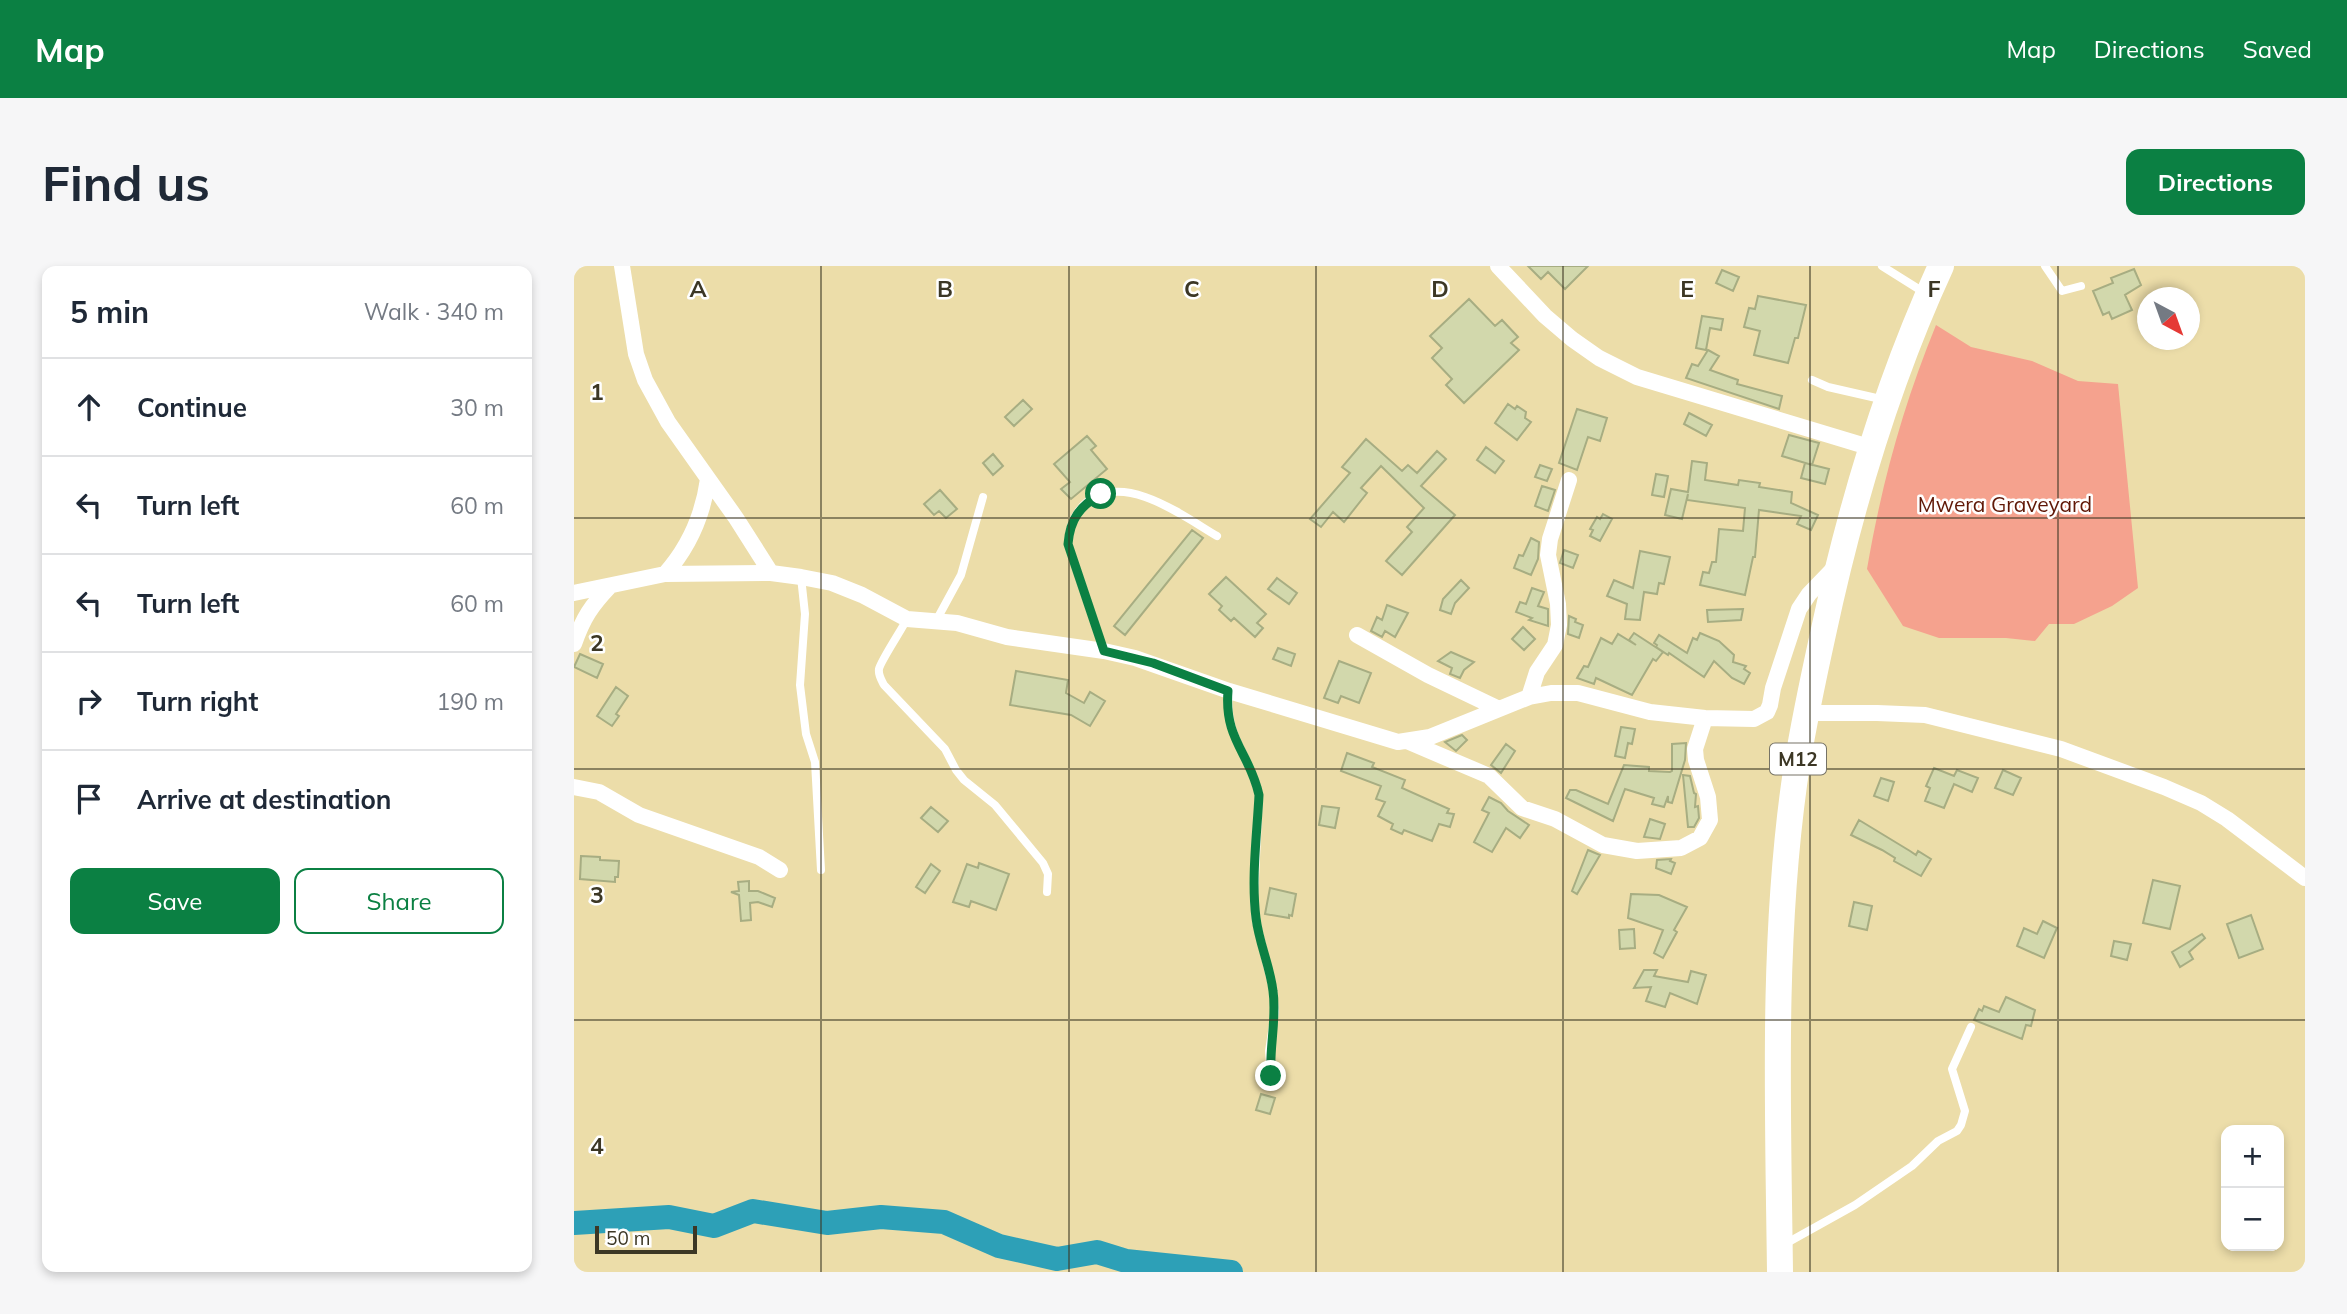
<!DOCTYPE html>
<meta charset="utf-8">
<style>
:root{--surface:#fff;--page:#f6f6f7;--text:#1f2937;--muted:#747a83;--line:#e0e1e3;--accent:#0b8043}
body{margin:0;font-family:Mulish,sans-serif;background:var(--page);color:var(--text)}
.controls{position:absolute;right:21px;bottom:21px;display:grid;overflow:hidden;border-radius:14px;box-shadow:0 4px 10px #0003}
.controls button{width:63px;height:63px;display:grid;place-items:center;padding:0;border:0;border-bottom:2px solid var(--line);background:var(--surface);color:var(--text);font:35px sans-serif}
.compass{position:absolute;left:1563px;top:21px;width:63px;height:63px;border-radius:50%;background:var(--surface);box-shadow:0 4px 10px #0003;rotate:139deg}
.scale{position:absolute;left:21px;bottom:18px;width:102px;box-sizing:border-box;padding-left:7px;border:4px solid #3c3725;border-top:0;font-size:19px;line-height:24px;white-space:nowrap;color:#3c3725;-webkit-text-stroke:5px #fff;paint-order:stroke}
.stop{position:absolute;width:21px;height:21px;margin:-16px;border:5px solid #0b8043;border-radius:50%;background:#fff}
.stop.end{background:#0b8043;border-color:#fff;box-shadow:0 2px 7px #0008}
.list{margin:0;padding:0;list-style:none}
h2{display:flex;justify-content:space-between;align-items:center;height:91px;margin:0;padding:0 28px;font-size:30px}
h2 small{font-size:23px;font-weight:400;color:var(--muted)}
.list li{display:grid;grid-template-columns:46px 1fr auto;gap:21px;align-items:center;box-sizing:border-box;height:98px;padding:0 28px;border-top:2px solid var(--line)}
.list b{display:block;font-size:26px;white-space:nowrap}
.list em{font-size:23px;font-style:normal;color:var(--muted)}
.actions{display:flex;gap:14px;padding:21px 28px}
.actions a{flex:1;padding:16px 0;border:2px solid var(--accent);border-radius:14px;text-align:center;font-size:24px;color:var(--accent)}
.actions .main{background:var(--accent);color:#fff}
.icon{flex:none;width:38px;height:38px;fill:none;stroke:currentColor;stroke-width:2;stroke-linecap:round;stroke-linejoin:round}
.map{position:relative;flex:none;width:1731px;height:1006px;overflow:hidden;border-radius:14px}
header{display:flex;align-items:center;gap:42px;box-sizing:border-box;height:98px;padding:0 35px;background:var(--accent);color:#fff}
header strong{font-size:33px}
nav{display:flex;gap:38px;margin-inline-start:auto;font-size:24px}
.intro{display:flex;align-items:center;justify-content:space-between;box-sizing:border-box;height:168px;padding:0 42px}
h1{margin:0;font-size:49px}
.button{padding:18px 32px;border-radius:14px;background:var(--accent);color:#fff;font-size:24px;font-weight:700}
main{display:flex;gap:42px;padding:0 42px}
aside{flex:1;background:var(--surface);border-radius:14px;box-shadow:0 4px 10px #0003}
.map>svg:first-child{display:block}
</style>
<header>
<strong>Map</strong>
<nav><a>Map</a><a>Directions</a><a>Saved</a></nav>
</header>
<div class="intro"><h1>Find us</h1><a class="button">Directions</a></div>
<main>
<aside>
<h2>5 min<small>Walk · 340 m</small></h2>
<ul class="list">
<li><svg class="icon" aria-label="ahead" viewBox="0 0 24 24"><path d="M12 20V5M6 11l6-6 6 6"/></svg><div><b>Continue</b></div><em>30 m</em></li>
<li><svg class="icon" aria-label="left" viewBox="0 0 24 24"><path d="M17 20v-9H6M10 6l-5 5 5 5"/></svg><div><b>Turn left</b></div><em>60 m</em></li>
<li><svg class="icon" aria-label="left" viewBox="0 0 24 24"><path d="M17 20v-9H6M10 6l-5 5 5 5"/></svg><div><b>Turn left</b></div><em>60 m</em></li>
<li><svg class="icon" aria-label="right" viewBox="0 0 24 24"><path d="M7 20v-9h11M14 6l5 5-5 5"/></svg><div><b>Turn right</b></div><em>190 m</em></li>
<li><svg class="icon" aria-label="arrive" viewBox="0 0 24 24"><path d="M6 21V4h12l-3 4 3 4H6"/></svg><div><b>Arrive at destination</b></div></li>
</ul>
<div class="actions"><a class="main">Save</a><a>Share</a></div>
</aside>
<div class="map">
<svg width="1731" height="1006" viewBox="0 0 1731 1006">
<rect width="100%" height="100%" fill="#f5e9bc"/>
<path fill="#ecdda9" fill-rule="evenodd" d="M 0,0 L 1731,0 L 1731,1006 L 0,1006 ZM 1574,32 L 1616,32 L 1616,74 L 1574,74 ZM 1652,864 L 1705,864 L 1705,980 L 1652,980 Z"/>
<path fill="#f5a28e" d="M 1362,59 L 1397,81 L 1458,95 L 1504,115 L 1544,118 L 1564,322 L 1538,340 L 1500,358 L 1475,358 L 1461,375 L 1432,372 L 1365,372 L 1329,360 L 1293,303 C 1308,216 1329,140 1362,59 Z"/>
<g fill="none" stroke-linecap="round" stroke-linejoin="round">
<path stroke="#2da0b7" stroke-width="24" d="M 0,957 L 95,951 L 140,960 L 179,945 L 253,957 L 307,951 L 370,956 L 425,980 L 483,993 L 523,986 L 552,995 L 657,1006"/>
</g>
<path fill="#d2d8ac" stroke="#a7ad82" stroke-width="2" d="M 954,0 L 1014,0 L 991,23 L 974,6 L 967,13 Z
M 1560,3 L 1567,19 L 1551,29 L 1558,44 L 1538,53 L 1535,46 L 1529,49 L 1519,25 L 1539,17 L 1537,12 Z
M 1148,4 L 1165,11 L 1159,25 L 1142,17 Z
M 1184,30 L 1232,39 L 1224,72 L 1221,72 L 1214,97 L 1180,89 L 1186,65 L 1170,61 L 1175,42 L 1181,43 Z
M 895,33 L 921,60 L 928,54 L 944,71 L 937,77 L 945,84 L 890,137 L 872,119 L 878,113 L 858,92 L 868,82 L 856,70 Z
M 1128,50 L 1149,53 L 1147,64 L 1136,62 L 1132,84 L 1122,82 Z
M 1134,84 L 1145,90 L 1136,104 L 1164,114 L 1163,118 L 1208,130 L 1205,143 L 1112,112 L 1118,98 L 1124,100 Z
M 449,134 L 458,143 L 440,160 L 431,151 Z
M 934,138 L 941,143 L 943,140 L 952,146 L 951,152 L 957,156 L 943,174 L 921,157 Z
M 1003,143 L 1033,152 L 1026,175 L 1014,171 L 1003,204 L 985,197 Z
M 1115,147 L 1138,159 L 1132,170 L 1110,158 Z
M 1215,169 L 1245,177 L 1238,199 L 1208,190 Z
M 513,170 L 522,180 L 517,184 L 533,203 L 497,233 L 487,223 L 496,216 L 480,198 Z
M 792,173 L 828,205 L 834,199 L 843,207 L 863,185 L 872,193 L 847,220 L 881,249 L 828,309 L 812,295 L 838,266 L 833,261 L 850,242 L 807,200 L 787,222 L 793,227 L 770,256 L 759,246 L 747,261 L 736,253 L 776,207 L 768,201 Z
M 912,181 L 930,195 L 921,207 L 903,194 Z
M 419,188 L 429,200 L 419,209 L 409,197 Z
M 1118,195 L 1133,197 L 1131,214 L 1164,219 L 1165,214 L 1186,217 L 1185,221 L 1218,226 L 1217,237 L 1244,249 L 1237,264 L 1223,258 L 1227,250 L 1185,244 L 1181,291 L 1179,291 L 1171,329 L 1126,319 L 1129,306 L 1135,307 L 1138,296 L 1142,296 L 1145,263 L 1169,265 L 1171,242 L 1113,234 L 1114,228 L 1108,253 L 1091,249 L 1097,223 L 1114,226 Z
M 1231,197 L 1255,203 L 1251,218 L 1227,212 Z
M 966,199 L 978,203 L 973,215 L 961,211 Z
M 1082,208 L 1094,210 L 1090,231 L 1078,229 Z
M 968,220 L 981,224 L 974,245 L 961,240 Z
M 366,224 L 383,243 L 372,252 L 365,245 L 360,249 L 350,238 Z
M 1029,248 L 1038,253 L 1026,275 L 1016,270 L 1019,264 L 1016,263 L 1023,251 L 1026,253 Z
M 618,264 L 629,272 L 551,369 L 540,360 Z
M 957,272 L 965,276 L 964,293 L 957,309 L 940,302 L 945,289 L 949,290 Z
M 990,284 L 1004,289 L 999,302 L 986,297 Z
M 1066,285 L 1096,291 L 1090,318 L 1085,317 L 1083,328 L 1070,326 L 1066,354 L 1051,353 L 1053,338 L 1033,330 L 1040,314 L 1059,322 Z
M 652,311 L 692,348 L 683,357 L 689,362 L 681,371 L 660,352 L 657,355 L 645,344 L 648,340 L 635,328 Z
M 703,312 L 723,327 L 715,338 L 694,323 Z
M 887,314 L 895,322 L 881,337 L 877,348 L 866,344 L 869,333 Z
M 958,322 L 970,326 L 964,340 L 974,343 L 974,360 L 955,354 L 958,352 L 942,346 L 946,336 L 952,338 Z
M 813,339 L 834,347 L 821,371 L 811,365 L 808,371 L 797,365 L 803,351 L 808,354 Z
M 1169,343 L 1167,354 L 1134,356 L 1133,344 Z
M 995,350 L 1002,353 L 1001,356 L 1009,359 L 1005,372 L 994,368 Z
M 949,361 L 961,373 L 950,384 L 938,373 Z
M 1060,367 L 1089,386 L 1082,395 L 1079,393 L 1058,429 L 1022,412 L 1020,418 L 1003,412 L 1010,400 L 1014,401 L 1027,372 L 1038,378 L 1044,368 L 1062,379 L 1055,374 Z
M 1126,367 L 1145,375 L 1160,389 L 1159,396 L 1172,400 L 1170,403 L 1176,407 L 1170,418 L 1158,412 L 1140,395 L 1130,411 L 1095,387 L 1094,389 L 1082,381 L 1083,379 L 1080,377 L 1085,369 L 1113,387 L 1119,372 L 1123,374 Z
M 704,382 L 721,388 L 717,400 L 699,393 Z
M 877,386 L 900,396 L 890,404 L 886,412 L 876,408 L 878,402 L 864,395 Z
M 6,388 L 29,398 L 23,412 L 0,401 Z
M 765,395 L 797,407 L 785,437 L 767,430 L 764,437 L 750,432 Z
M 442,405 L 494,414 L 492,427 L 510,437 L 516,426 L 531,435 L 516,460 L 497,449 L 436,439 Z
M 42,421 L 54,430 L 42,448 L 45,450 L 38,460 L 23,450 Z
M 1047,461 L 1061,463 L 1058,478 L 1054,477 L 1051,492 L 1041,490 Z
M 888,469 L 893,474 L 882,485 L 871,476 Z
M 1112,477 L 1111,494 L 1098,537 L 1094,536 L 1094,530 L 1090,541 L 1078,538 L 1080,532 L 1051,523 L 1039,555 L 992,532 L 996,524 L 1002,524 L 1034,538 L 1050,499 L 1075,501 L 1075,505 L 1096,506 L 1098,505 L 1098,478 Z
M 932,478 L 941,485 L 927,507 L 917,499 Z
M 773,487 L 800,497 L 798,501 L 831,514 L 828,522 L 875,543 L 873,547 L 880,548 L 876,561 L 865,558 L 858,575 L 830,564 L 828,568 L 817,563 L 819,558 L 804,550 L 811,536 L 802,533 L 807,520 L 767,505 Z
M 1360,502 L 1380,510 L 1383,504 L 1404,512 L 1398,526 L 1380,518 L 1370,542 L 1351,535 L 1356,522 L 1352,520 Z
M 1429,504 L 1447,512 L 1439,529 L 1421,522 Z
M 1109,509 L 1116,510 L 1120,527 L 1122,528 L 1121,541 L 1124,540 L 1125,552 L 1120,561 L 1114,561 Z
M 1307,512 L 1320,516 L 1314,535 L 1300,530 Z
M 915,531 L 927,537 L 934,545 L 955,559 L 946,572 L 932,562 L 918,586 L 900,576 L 915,547 L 908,544 Z
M 748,540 L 765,542 L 761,562 L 745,559 Z
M 357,541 L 374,555 L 364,566 L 347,552 Z
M 1076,553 L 1091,558 L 1086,573 L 1070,571 Z
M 1285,554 L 1336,585 L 1342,589 L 1344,585 L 1357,593 L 1347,610 L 1320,595 L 1321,592 L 1308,584 L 1277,569 Z
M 1014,584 L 1026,589 L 1003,628 L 998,625 Z
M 7,590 L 26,591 L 26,594 L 45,595 L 44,611 L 41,611 L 41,616 L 6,613 Z
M 1097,593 L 1096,595 L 1101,597 L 1097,608 L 1082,602 L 1083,594 Z
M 405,597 L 435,608 L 422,644 L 397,635 L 395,641 L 379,636 L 393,598 L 404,602 Z
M 357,598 L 366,605 L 351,627 L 342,621 Z
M 1579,614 L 1606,620 L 1596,663 L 1569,657 Z
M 175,615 L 175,625 L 184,625 L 201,632 L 198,641 L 184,636 L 176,637 L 177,654 L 167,655 L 165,629 L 157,626 L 165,625 L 164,616 Z
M 696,622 L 722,628 L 718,650 L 715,649 L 715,652 L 691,648 Z
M 1057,628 L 1085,629 L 1113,641 L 1100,664 L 1103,666 L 1089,692 L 1080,687 L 1089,664 L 1054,652 Z
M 1280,636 L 1298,640 L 1293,664 L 1275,660 Z
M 1677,649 L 1689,683 L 1665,692 L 1653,658 Z
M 1469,655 L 1483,662 L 1470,692 L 1443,680 L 1450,662 L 1463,668 Z
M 1060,663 L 1061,682 L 1046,683 L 1045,664 Z
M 1628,668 L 1631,672 L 1615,686 L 1619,693 L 1606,701 L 1598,686 Z
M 1540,675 L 1557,678 L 1553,694 L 1537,690 Z
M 1070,704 L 1083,704 L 1080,710 L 1114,716 L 1117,705 L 1132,709 L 1123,738 L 1096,727 L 1091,741 L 1072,735 L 1077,721 L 1060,722 Z
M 1432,731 L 1461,744 L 1457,760 L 1452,759 L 1448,773 L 1400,754 L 1405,743 L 1408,745 L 1410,740 L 1425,746 Z
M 687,828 L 701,832 L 696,848 L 682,844 Z"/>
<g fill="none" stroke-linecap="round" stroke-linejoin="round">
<path stroke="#fff" stroke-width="8" d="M 1308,0 L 1351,27
M 1471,0 L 1488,25 L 1507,20
M 1238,114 L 1254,121 L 1311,134
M 227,311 L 231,348 L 226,419 L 232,468 L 241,496 L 247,604
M 333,353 C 328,363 306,396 305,403 C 304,409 307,413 310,419 L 371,483 L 382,504 L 390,514 L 421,539 L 469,597 L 474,608 L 473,626
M 362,355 L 387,309 L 409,231
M 530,385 L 494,278 C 495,261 500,246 514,235 C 553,207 609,250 643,270
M 655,425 C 650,472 676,488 685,529 L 680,633 L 682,655 L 699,723 L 701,746 L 695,785 L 697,810
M 1211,978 L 1281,939 L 1338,900 L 1364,875 L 1383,865 L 1387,859 L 1391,845 L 1378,803 L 1397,761"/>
<path stroke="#fff" stroke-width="16" d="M 48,0 L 62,88 L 71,114 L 94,156 L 162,252 L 197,307
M 924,0 L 971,50 L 998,73 L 1025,92 L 1063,111 L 1298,182
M 91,308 C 115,281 129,249 134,213
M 0,327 L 91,308 L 197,307 L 227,311 L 258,317 L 288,329 L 333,353 L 383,357 L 433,371 L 530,385 L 561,392 L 655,425 L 824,476 L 856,471 L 955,431 L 977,427 L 1004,427 L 1076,446 L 1131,452 L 1180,453 L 1193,446 L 1196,439 L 1199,422 L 1225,343 L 1235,328 L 1262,300
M 783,369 L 854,409 L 925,443
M 0,378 C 9,352 17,340 36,320
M 955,431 L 963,406 L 981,379 L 985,359 L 984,338 L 974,289 L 976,273 L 995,214
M 1232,447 L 1303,447 L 1351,449 L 1487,483 L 1590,521 L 1627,537 L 1653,553 L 1731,612
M 835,476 L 915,510 L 948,542 L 981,553 L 1029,579 L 1063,585 L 1107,582 L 1126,572 L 1136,554 L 1134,531 L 1122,494 L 1121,483 L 1131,452
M 0,521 L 25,526 L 65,549 L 185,591 L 206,604"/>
<path stroke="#fff" stroke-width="26" d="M 1206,1006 C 1204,844 1198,679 1220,519 C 1227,468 1238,418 1249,368 C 1276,242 1313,117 1367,0"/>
</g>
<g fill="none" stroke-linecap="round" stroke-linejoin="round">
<path stroke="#0b8043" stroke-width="9" d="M 527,228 C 506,240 496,253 494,278 L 530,385 L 579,397 L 654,425 C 650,474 676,487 685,529 C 683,569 677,612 682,652 C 685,677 696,700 699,725 C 703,753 695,782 697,810"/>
</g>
<path fill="none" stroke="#3c3725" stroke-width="2" stroke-opacity="0.55" d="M 247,0 L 247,1006M 495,0 L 495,1006M 742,0 L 742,1006M 989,0 L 989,1006M 1236,0 L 1236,1006M 1484,0 L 1484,1006M 0,252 L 1731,252M 0,503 L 1731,503M 0,754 L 1731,754"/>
<g text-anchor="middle" stroke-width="5" stroke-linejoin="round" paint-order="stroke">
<rect fill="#fff" stroke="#767366" stroke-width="2" x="1196" y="477.5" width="56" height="31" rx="5"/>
<g font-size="19" font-weight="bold" fill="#3c3725">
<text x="1224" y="500">M12</text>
</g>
<g font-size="21" fill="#601807" stroke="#fff">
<text x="1431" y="246">Mwera Graveyard</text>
</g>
</g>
<g font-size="23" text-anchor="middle" font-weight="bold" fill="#3c3725" stroke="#fff" stroke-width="5" stroke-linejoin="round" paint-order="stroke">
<text x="124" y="31">A</text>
<text x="371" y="31">B</text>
<text x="618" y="31">C</text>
<text x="866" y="31">D</text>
<text x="1113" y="31">E</text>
<text x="1360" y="31">F</text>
<text x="23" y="134">1</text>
<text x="23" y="385">2</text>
<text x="23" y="637">3</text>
<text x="23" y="888">4</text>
</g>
</svg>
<div class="controls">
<button>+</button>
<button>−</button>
</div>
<svg class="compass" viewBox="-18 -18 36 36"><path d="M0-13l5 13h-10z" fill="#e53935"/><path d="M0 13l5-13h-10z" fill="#747a83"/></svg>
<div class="scale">50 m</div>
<div class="stop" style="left:527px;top:228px"></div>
<div class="stop end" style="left:697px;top:810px"></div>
</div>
</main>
